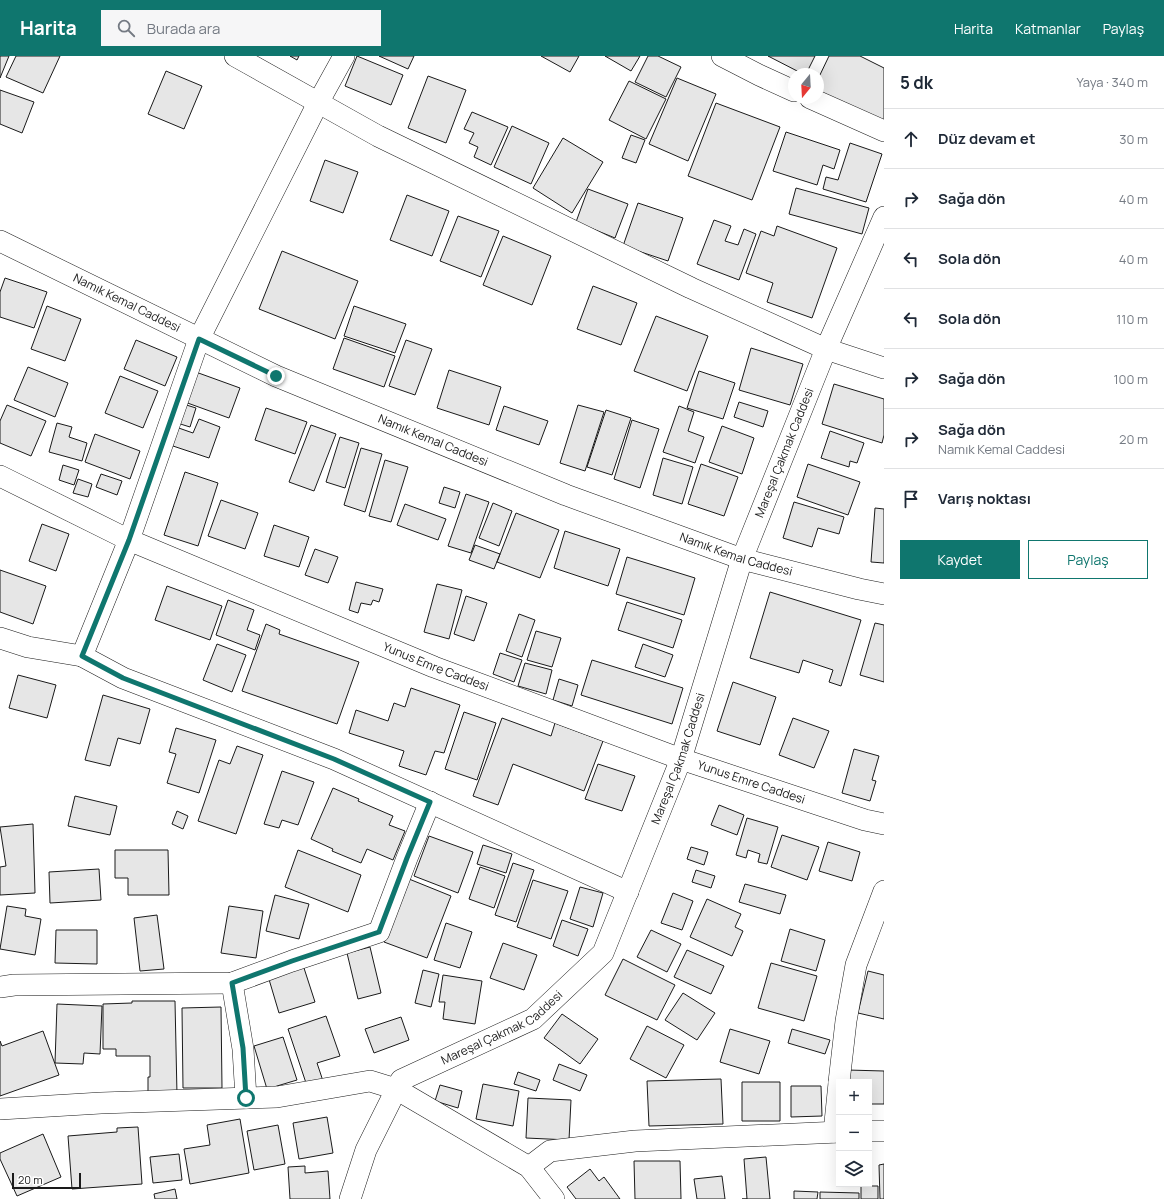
<!DOCTYPE html>
<html lang="tr">
<meta charset="utf-8">
<style>
:root{--surface:#fff;--page:#f6f6f7;--text:#1f2937;--muted:#747a83;--line:#e0e1e3;--accent:#0f766e}
body{margin:0;font-family:Manrope,sans-serif;background:var(--page);color:var(--text)}
.controls{position:absolute;right:12px;bottom:12px;display:grid;overflow:hidden;border-radius:0px;box-shadow:0 4px 16px #0002}
.controls button{width:36px;height:36px;display:grid;place-items:center;padding:0;border:0;border-bottom:1px solid var(--line);background:var(--surface);color:var(--text);font:20px sans-serif}
.compass{position:absolute;left:788px;top:12px;width:36px;height:36px;border-radius:50%;background:var(--surface);box-shadow:0 4px 16px #0002;rotate:198deg}
.scale{position:absolute;left:12px;bottom:10px;width:69px;box-sizing:border-box;padding-left:4px;border:2px solid #1a1a1a;border-top:0;font-size:11px;line-height:14px;white-space:nowrap;color:#1a1a1a;-webkit-text-stroke:3px #fff;paint-order:stroke}
.stop{position:absolute;width:12px;height:12px;margin:-9px;border:3px solid #0f766e;border-radius:50%;background:#fff}
.stop.end{background:#0f766e;border-color:#fff;box-shadow:0 1px 4px #0008}
.list{margin:0;padding:0;list-style:none}
h2{display:flex;justify-content:space-between;align-items:center;height:52px;margin:0;padding:0 16px;font-size:17px}
h2 small{font-size:13px;font-weight:400;color:var(--muted)}
.list li{display:grid;grid-template-columns:26px 1fr auto;gap:12px;align-items:center;box-sizing:border-box;height:60px;padding:0 16px;border-top:1px solid var(--line)}
.list b{display:block;font-size:15px;white-space:nowrap}
.list p{margin:0;font-size:13px;white-space:nowrap;color:var(--muted)}
.list em{font-size:13px;font-style:normal;color:var(--muted)}
.actions{display:flex;gap:8px;padding:12px 16px}
.actions a{flex:1;padding:9px 0;border:1px solid var(--accent);border-radius:0px;text-align:center;font-size:14px;color:var(--accent)}
.actions .main{background:var(--accent);color:#fff}
.icon{flex:none;width:22px;height:22px;fill:none;stroke:currentColor;stroke-width:2;stroke-linecap:round;stroke-linejoin:round}
.map{position:relative;flex:none;width:884px;height:1143px;overflow:hidden}
header{display:flex;align-items:center;gap:24px;box-sizing:border-box;height:56px;padding:0 20px;background:var(--accent);color:#fff}
header strong{font-size:19px}
nav{display:flex;gap:22px;margin-inline-start:auto;font-size:14px}
.search{width:280px;height:36px;background:var(--page);display:flex;align-items:center;gap:10px;box-sizing:border-box;padding:0 14px;border-radius:0px;color:var(--muted);font-size:15px}
main{display:flex}
aside{flex:1;background:var(--surface)}
.map>svg:first-child{display:block}
</style>
<header>
<strong>Harita</strong>
<div class="search"><svg class="icon" aria-label="search" viewBox="0 0 24 24"><circle cx="10" cy="10" r="6"/><path d="M15 15l6 6"/></svg>Burada ara</div>
<nav><a>Harita</a><a>Katmanlar</a><a>Paylaş</a></nav>
</header>
<main>
<div class="map">
<svg width="884" height="1143" viewBox="0 0 884 1143">
<rect width="100%" height="100%" fill="#fff"/>
<path fill="#e6e6e6" stroke="#1a1a1a" d="M 0,0 L 9,0 L 0,22 Z
M 16,0 L 60,0 L 43,37 L 6,21 Z
M 290,0 L 299,0 L 297,4 Z
M 357,0 L 403,19 L 391,49 L 345,30 Z
M 379,0 L 414,0 L 408,13 Z
M 541,0 L 579,0 L 570,16 Z
M 605,0 L 640,0 L 631,15 Z
M 648,0 L 658,0 L 681,11 L 666,41 L 635,26 Z
M 768,0 L 815,0 L 806,18 L 803,18 Z
M 829,0 L 860,0 L 884,12 L 884,67 L 818,35 L 818,23 Z
M 166,15 L 202,30 L 184,73 L 148,58 Z
M 428,20 L 466,34 L 446,87 L 408,72 Z
M 677,22 L 716,38 L 688,105 L 649,88 Z
M 629,25 L 666,43 L 646,83 L 609,64 Z
M 0,34 L 34,46 L 22,77 L 0,68 Z
M 716,47 L 780,71 L 752,144 L 688,120 Z
M 472,56 L 508,71 L 491,109 L 474,101 L 478,91 L 469,87 L 474,77 L 464,73 Z
M 512,70 L 549,87 L 531,128 L 494,111 Z
M 786,76 L 840,94 L 834,113 L 823,109 L 817,129 L 773,115 Z
M 631,79 L 645,84 L 636,107 L 622,102 Z
M 563,82 L 603,106 L 572,157 L 533,132 Z
M 850,87 L 882,98 L 866,146 L 823,133 L 826,121 L 838,124 Z
M 325,104 L 358,116 L 343,157 L 310,145 Z
M 796,132 L 869,152 L 862,178 L 789,158 Z
M 588,133 L 628,148 L 615,182 L 576,166 Z
M 407,139 L 449,155 L 432,200 L 390,184 Z
M 638,147 L 683,162 L 668,205 L 623,190 Z
M 458,160 L 499,175 L 481,221 L 440,205 Z
M 714,164 L 731,170 L 725,185 L 738,189 L 744,173 L 756,178 L 739,224 L 697,208 Z
M 777,170 L 837,192 L 812,262 L 767,246 L 773,227 L 746,217 L 761,175 L 774,180 Z
M 503,180 L 551,200 L 532,249 L 483,229 Z
M 282,195 L 358,225 L 335,283 L 259,253 Z
M 5,222 L 47,236 L 34,272 L 0,261 L 0,236 Z
M 593,230 L 637,247 L 621,289 L 577,273 Z
M 47,250 L 81,263 L 65,305 L 31,293 Z
M 354,250 L 406,268 L 395,297 L 344,280 Z
M 656,260 L 708,280 L 687,335 L 634,315 Z
M 344,282 L 395,300 L 384,331 L 333,313 Z
M 136,284 L 177,301 L 165,330 L 124,313 Z
M 406,284 L 432,293 L 415,339 L 389,330 Z
M 751,292 L 803,308 L 790,349 L 739,334 Z
M 28,311 L 68,327 L 55,361 L 14,344 Z
M 449,314 L 501,331 L 489,369 L 437,352 Z
M 193,315 L 240,332 L 229,362 L 182,345 Z
M 699,315 L 735,327 L 723,363 L 687,352 Z
M 120,320 L 158,335 L 143,372 L 105,357 Z
M 834,328 L 884,343 L 884,379 L 882,387 L 822,368 Z
M 739,346 L 768,355 L 763,371 L 734,361 Z
M 180,347 L 196,352 L 190,371 L 174,366 Z
M 7,349 L 46,365 L 31,400 L 0,387 L 0,365 Z
M 578,349 L 604,356 L 585,415 L 560,407 Z
M 504,350 L 548,365 L 539,389 L 496,374 Z
M 679,350 L 694,356 L 688,375 L 704,381 L 695,407 L 663,396 Z
M 266,352 L 307,366 L 295,398 L 255,384 Z
M 606,354 L 631,362 L 612,419 L 587,411 Z
M 199,363 L 220,371 L 209,402 L 167,388 L 173,370 L 193,377 Z
M 632,364 L 659,373 L 640,432 L 614,423 Z
M 57,367 L 72,371 L 69,381 L 87,387 L 82,405 L 49,396 Z
M 311,369 L 336,378 L 314,435 L 289,426 Z
M 722,370 L 754,382 L 742,418 L 709,406 Z
M 830,375 L 864,387 L 857,407 L 850,405 L 849,411 L 821,402 Z
M 95,378 L 140,395 L 130,423 L 85,406 Z
M 340,381 L 359,387 L 345,432 L 326,426 Z
M 361,392 L 382,398 L 365,456 L 344,449 Z
M 663,402 L 693,411 L 682,448 L 653,439 Z
M 385,404 L 408,411 L 391,466 L 369,460 Z
M 701,408 L 738,421 L 724,460 L 688,448 Z
M 808,408 L 860,426 L 848,459 L 797,441 Z
M 63,409 L 79,414 L 74,429 L 59,424 Z
M 185,416 L 218,427 L 198,490 L 164,479 Z
M 101,418 L 122,425 L 117,439 L 96,431 Z
M 78,423 L 92,428 L 88,441 L 73,437 Z
M 444,431 L 460,436 L 455,452 L 439,447 Z
M 466,438 L 489,446 L 471,497 L 448,490 Z
M 221,444 L 258,457 L 245,493 L 208,480 Z
M 794,446 L 844,461 L 839,478 L 818,472 L 812,491 L 783,482 Z
M 493,447 L 512,455 L 499,490 L 479,482 Z
M 405,448 L 446,463 L 438,484 L 397,469 Z
M 875,452 L 884,453 L 884,507 L 871,506 Z
M 516,457 L 559,474 L 540,522 L 497,506 Z
M 42,468 L 69,478 L 56,515 L 29,505 Z
M 274,469 L 309,481 L 299,511 L 264,500 Z
M 565,475 L 620,493 L 608,530 L 554,512 Z
M 475,489 L 500,498 L 494,513 L 469,504 Z
M 315,493 L 338,501 L 328,527 L 305,519 Z
M 627,501 L 695,522 L 684,559 L 616,538 Z
M 0,514 L 46,530 L 33,568 L 0,556 Z
M 356,526 L 383,533 L 379,546 L 373,544 L 371,549 L 361,547 L 358,557 L 349,554 Z
M 437,528 L 462,534 L 449,583 L 424,576 Z
M 167,530 L 222,550 L 210,584 L 155,564 Z
M 770,536 L 861,564 L 841,630 L 829,626 L 833,614 L 803,604 L 799,617 L 750,602 Z
M 466,540 L 487,547 L 474,585 L 454,578 Z
M 228,544 L 254,554 L 247,574 L 260,579 L 255,594 L 216,579 Z
M 627,546 L 682,564 L 673,592 L 618,574 Z
M 519,558 L 535,564 L 522,601 L 506,595 Z
M 875,567 L 884,569 L 884,626 L 860,619 Z
M 266,568 L 280,574 L 279,578 L 359,606 L 337,668 L 242,635 Z
M 536,575 L 561,582 L 552,611 L 527,604 Z
M 217,588 L 246,599 L 232,636 L 203,624 Z
M 643,588 L 673,599 L 665,621 L 635,611 Z
M 500,597 L 522,604 L 514,626 L 493,618 Z
M 592,604 L 683,632 L 672,668 L 581,639 Z
M 525,607 L 552,614 L 546,638 L 518,630 Z
M 18,619 L 56,629 L 47,662 L 9,652 Z
M 559,623 L 578,629 L 572,650 L 553,644 Z
M 733,626 L 776,641 L 760,689 L 717,675 Z
M 411,632 L 460,649 L 444,697 L 435,695 L 426,719 L 399,710 L 404,695 L 349,677 L 356,654 L 388,665 L 394,647 L 405,651 Z
M 103,639 L 150,653 L 140,688 L 118,682 L 110,710 L 85,704 Z
M 464,656 L 496,667 L 477,724 L 445,713 Z
M 502,662 L 551,680 L 555,667 L 603,685 L 584,735 L 513,708 L 498,749 L 473,740 Z
M 793,662 L 829,675 L 814,712 L 779,699 Z
M 176,672 L 216,684 L 199,737 L 167,727 L 176,698 L 169,696 Z
M 237,690 L 263,699 L 236,778 L 198,765 L 219,704 L 230,708 Z
M 854,693 L 879,700 L 872,724 L 876,725 L 870,745 L 842,737 Z
M 598,708 L 635,720 L 622,755 L 585,743 Z
M 282,715 L 314,726 L 298,769 L 282,764 L 279,772 L 264,768 Z
M 333,732 L 359,743 L 358,745 L 393,760 L 389,769 L 405,775 L 393,804 L 367,793 L 361,807 L 332,795 L 333,793 L 311,783 Z
M 75,740 L 117,750 L 110,779 L 68,770 Z
M 719,749 L 744,759 L 737,779 L 711,769 Z
M 177,755 L 188,760 L 183,773 L 172,768 Z
M 747,762 L 778,771 L 767,808 L 758,806 L 760,798 L 748,794 L 746,802 L 736,799 Z
M 33,768 L 35,837 L 0,839 L 0,811 L 6,810 L 0,771 Z
M 782,779 L 819,791 L 807,824 L 771,811 Z
M 429,780 L 473,796 L 458,837 L 414,820 Z
M 828,786 L 860,796 L 852,825 L 819,815 Z
M 483,789 L 512,798 L 506,817 L 477,808 Z
M 691,791 L 708,796 L 704,809 L 687,803 Z
M 115,794 L 168,794 L 169,839 L 128,839 L 128,822 L 115,822 Z
M 298,794 L 361,819 L 348,856 L 285,831 Z
M 513,807 L 534,814 L 516,866 L 495,859 Z
M 480,811 L 505,820 L 494,852 L 469,843 Z
M 99,813 L 101,844 L 50,847 L 49,816 Z
M 696,814 L 715,820 L 711,832 L 692,826 Z
M 409,823 L 451,840 L 427,902 L 384,886 Z
M 533,824 L 568,835 L 551,883 L 517,871 Z
M 745,828 L 786,839 L 780,858 L 739,846 Z
M 580,831 L 603,837 L 593,871 L 570,863 Z
M 673,837 L 693,845 L 682,874 L 661,867 Z
M 275,839 L 309,848 L 299,883 L 266,875 Z
M 707,843 L 741,858 L 735,871 L 743,875 L 732,900 L 690,881 Z
M 7,850 L 26,853 L 25,860 L 41,863 L 35,899 L 0,893 Z
M 229,850 L 263,855 L 256,902 L 221,897 Z
M 157,859 L 164,913 L 140,915 L 134,862 Z
M 562,864 L 588,873 L 578,900 L 553,890 Z
M 446,867 L 472,876 L 460,912 L 434,904 Z
M 790,873 L 825,884 L 816,915 L 781,905 Z
M 56,874 L 97,874 L 97,908 L 55,907 Z
M 651,874 L 681,888 L 667,916 L 637,901 Z
M 503,887 L 537,899 L 524,934 L 490,922 Z
M 370,891 L 381,937 L 358,943 L 347,897 Z
M 687,894 L 724,910 L 711,938 L 674,921 Z
M 623,903 L 675,929 L 657,964 L 605,939 Z
M 771,907 L 817,920 L 804,965 L 758,952 Z
M 303,909 L 315,946 L 279,957 L 268,920 Z
M 423,914 L 439,918 L 431,951 L 415,947 Z
M 868,915 L 884,919 L 884,963 L 858,957 Z
M 443,919 L 482,925 L 475,968 L 443,963 L 445,946 L 439,946 Z
M 683,937 L 715,957 L 697,984 L 665,964 Z
M 132,945 L 175,945 L 177,1039 L 148,1039 L 148,1021 L 150,1021 L 150,1000 L 116,1000 L 116,993 L 103,993 L 103,948 L 132,947 Z
M 57,948 L 102,950 L 100,998 L 84,997 L 83,1008 L 55,1007 Z
M 221,951 L 222,1032 L 183,1032 L 182,952 Z
M 562,958 L 598,983 L 580,1008 L 544,982 Z
M 326,960 L 340,1000 L 317,1007 L 323,1025 L 307,1030 L 288,973 Z
M 401,961 L 409,984 L 374,997 L 365,973 Z
M 647,970 L 684,989 L 666,1022 L 630,1003 Z
M 730,973 L 770,985 L 759,1018 L 720,1006 Z
M 792,973 L 830,984 L 825,998 L 788,987 Z
M 43,975 L 59,1019 L 0,1040 L 0,985 L 2,990 Z
M 283,981 L 297,1024 L 267,1033 L 254,990 Z
M 559,1008 L 587,1019 L 580,1035 L 553,1024 Z
M 847,1014 L 884,1015 L 884,1048 L 869,1048 L 869,1026 L 847,1026 Z
M 518,1016 L 540,1024 L 536,1035 L 514,1028 Z
M 721,1023 L 723,1068 L 649,1070 L 647,1025 Z
M 742,1026 L 780,1026 L 780,1065 L 742,1065 Z
M 483,1028 L 519,1035 L 513,1070 L 476,1063 Z
M 440,1029 L 462,1035 L 458,1052 L 435,1045 Z
M 791,1030 L 821,1030 L 822,1060 L 791,1061 Z
M 528,1042 L 571,1044 L 569,1084 L 526,1082 Z
M 327,1061 L 333,1097 L 299,1103 L 293,1067 Z
M 240,1063 L 249,1117 L 190,1128 L 184,1093 L 210,1089 L 207,1069 Z
M 278,1069 L 285,1108 L 254,1114 L 247,1075 Z
M 138,1071 L 142,1128 L 72,1133 L 68,1080 L 117,1076 L 117,1072 Z
M 43,1078 L 61,1121 L 17,1140 L 0,1103 L 0,1097 Z
M 179,1098 L 182,1124 L 153,1127 L 150,1101 Z
M 766,1101 L 770,1143 L 742,1143 L 747,1143 L 744,1103 Z
M 634,1105 L 680,1105 L 681,1143 L 635,1143 Z
M 884,1108 L 884,1143 L 880,1143 L 879,1109 Z
M 305,1110 L 305,1117 L 328,1115 L 330,1143 L 290,1143 L 288,1111 Z
M 590,1113 L 599,1125 L 604,1121 L 620,1143 L 576,1143 L 567,1131 Z
M 722,1120 L 725,1143 L 697,1143 L 694,1123 Z
M 861,1130 L 878,1130 L 878,1143 L 861,1143 Z
M 175,1133 L 177,1143 L 155,1143 L 154,1138 Z
M 794,1135 L 818,1136 L 817,1143 L 794,1143 Z
M 820,1136 L 859,1137 L 859,1143 L 820,1143 Z"/>
<g fill="none" stroke-linecap="round" stroke-linejoin="round">
<g stroke="#1a1a1a" stroke-width="22">
<g id="street">
<path d="M 235,0 L 378,80 L 691,232 L 826,293 L 884,312"/>
<path d="M 722,0 L 759,19 L 794,35"/>
<path d="M 810,42 L 884,75"/>
<path id="s1" d="M 0,185 L 276,320 L 566,439 L 742,503 L 859,533 L 884,538"/>
<path id="s2" d="M 0,420 L 129,484 L 434,611 L 681,703 L 865,764 L 884,768"/>
<path d="M 0,582 L 28,591 L 82,600 L 123,622 L 334,703 L 628,836"/>
<path d="M 82,600 L 129,484 L 199,283 L 318,47 L 344,0"/>
<path d="M 232,927 L 243,993 L 246,1042"/>
<path d="M 0,931 L 14,929 L 232,927 L 292,905 L 379,876 L 407,802 L 430,746"/>
<path d="M 839,1026 L 846,965 L 856,909 L 884,835"/>
<path d="M 0,1053 L 101,1047 L 277,1041 L 370,1025 L 396,1033 L 529,1111 L 554,1143"/>
<path d="M 869,1075 L 884,1075"/>
<path d="M 834,1076 L 839,1027"/>
<path d="M 529,1111 L 550,1095 L 635,1085 L 839,1076"/>
<path id="s3" d="M 350,1143 L 366,1094 L 401,1024 L 533,963 L 603,897 L 681,703 L 742,503 L 826,293 L 884,161"/>
</g>
</g>
<use href="#street" stroke="#fff" stroke-width="21"/>
</g>
<g fill="none" stroke-linecap="round" stroke-linejoin="round">
<path stroke="#0f766e" stroke-width="5" d="M 246,1042 L 243,992 L 232,927 L 292,905 L 379,876 L 407,802 L 430,746 L 334,703 L 123,622 L 82,600 L 129,484 L 199,283 L 276,320"/>
</g>
<g text-anchor="middle" stroke-width="3" stroke-linejoin="round" paint-order="stroke">
<g font-size="12" fill="#1a1a1a" stroke="#fff">
<text dy="4" stroke="none"><textPath href="#s1" startOffset="141">Namık Kemal Caddesi</textPath></text>
<text dy="4" stroke="none"><textPath href="#s1" startOffset="477">Namık Kemal Caddesi</textPath></text>
<text dy="4" stroke="none"><textPath href="#s3" startOffset="904">Mareşal Çakmak Caddesi</textPath></text>
<text dy="4" stroke="none"><textPath href="#s1" startOffset="801">Namık Kemal Caddesi</textPath></text>
<text dy="4" stroke="none"><textPath href="#s2" startOffset="476">Yunus Emre Caddesi</textPath></text>
<text dy="4" stroke="none"><textPath href="#s3" startOffset="580">Mareşal Çakmak Caddesi</textPath></text>
<text dy="4" stroke="none"><textPath href="#s2" startOffset="812">Yunus Emre Caddesi</textPath></text>
<text dy="4" stroke="none"><textPath href="#s3" startOffset="244">Mareşal Çakmak Caddesi</textPath></text>
</g>
</g>
</svg>
<div class="controls">
<button>+</button>
<button>−</button>
<button><svg class="icon" aria-label="layers" viewBox="0 0 24 24"><path d="M12 4l9 5-9 5-9-5zM3 14l9 5 9-5"/></svg></button>
</div>
<svg class="compass" viewBox="-18 -18 36 36"><path d="M0-13l5 13h-10z" fill="#e53935"/><path d="M0 13l5-13h-10z" fill="#747a83"/></svg>
<div class="scale">20 m</div>
<div class="stop" style="left:246px;top:1042px"></div>
<div class="stop end" style="left:276px;top:320px"></div>
</div>
<aside>
<h2>5 dk<small>Yaya · 340 m</small></h2>
<ul class="list">
<li><svg class="icon" aria-label="ahead" viewBox="0 0 24 24"><path d="M12 20V5M6 11l6-6 6 6"/></svg><div><b>Düz devam et</b></div><em>30 m</em></li>
<li><svg class="icon" aria-label="right" viewBox="0 0 24 24"><path d="M7 20v-9h11M14 6l5 5-5 5"/></svg><div><b>Sağa dön</b></div><em>40 m</em></li>
<li><svg class="icon" aria-label="left" viewBox="0 0 24 24"><path d="M17 20v-9H6M10 6l-5 5 5 5"/></svg><div><b>Sola dön</b></div><em>40 m</em></li>
<li><svg class="icon" aria-label="left" viewBox="0 0 24 24"><path d="M17 20v-9H6M10 6l-5 5 5 5"/></svg><div><b>Sola dön</b></div><em>110 m</em></li>
<li><svg class="icon" aria-label="right" viewBox="0 0 24 24"><path d="M7 20v-9h11M14 6l5 5-5 5"/></svg><div><b>Sağa dön</b></div><em>100 m</em></li>
<li><svg class="icon" aria-label="right" viewBox="0 0 24 24"><path d="M7 20v-9h11M14 6l5 5-5 5"/></svg><div><b>Sağa dön</b><p>Namık Kemal Caddesi</p></div><em>20 m</em></li>
<li><svg class="icon" aria-label="arrive" viewBox="0 0 24 24"><path d="M6 21V4h12l-3 4 3 4H6"/></svg><div><b>Varış noktası</b></div></li>
</ul>
<div class="actions"><a class="main">Kaydet</a><a>Paylaş</a></div>
</aside>
</main>
